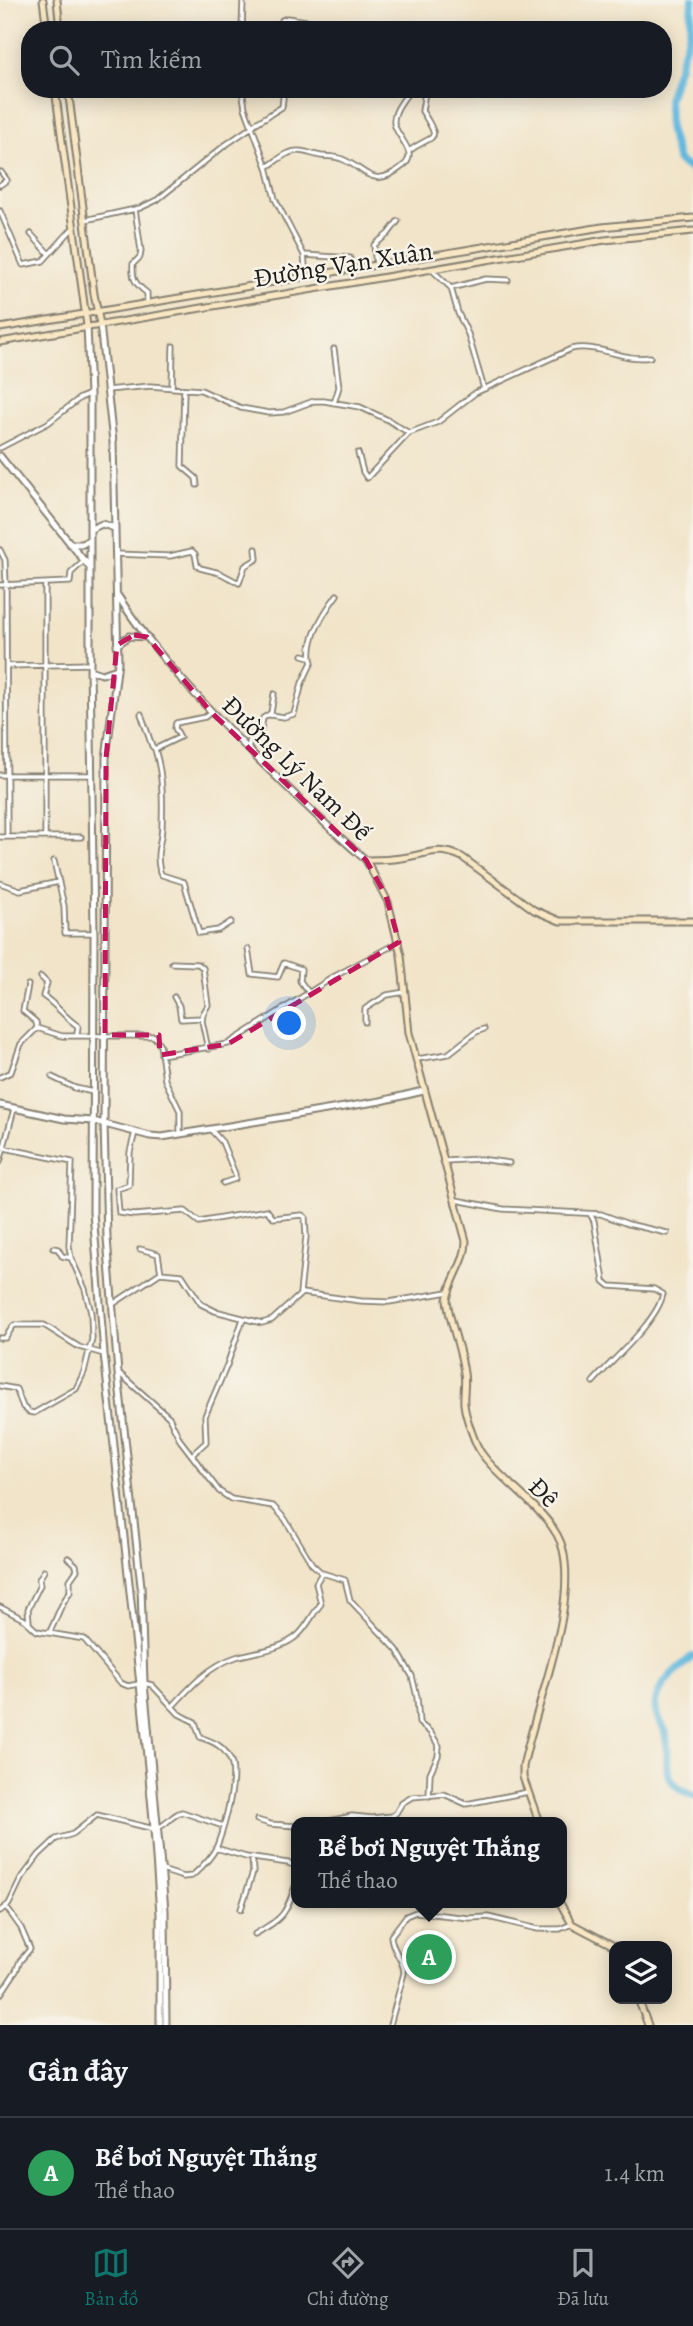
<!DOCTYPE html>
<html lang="vi">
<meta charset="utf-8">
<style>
:root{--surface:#171b24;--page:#242831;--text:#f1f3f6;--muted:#9ea1a6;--line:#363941;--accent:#0f766e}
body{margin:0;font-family:Alegreya,serif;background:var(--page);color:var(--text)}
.controls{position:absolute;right:21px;bottom:21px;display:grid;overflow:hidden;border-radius:14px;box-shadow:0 4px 18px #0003}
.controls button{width:63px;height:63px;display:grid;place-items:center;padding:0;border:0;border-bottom:2px solid var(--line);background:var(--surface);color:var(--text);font:35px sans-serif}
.you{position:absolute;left:290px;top:1024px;width:24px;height:24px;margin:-18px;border:5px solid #fff;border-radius:50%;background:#1a73e8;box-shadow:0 0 0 10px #1a73e833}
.badge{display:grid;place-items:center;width:46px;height:46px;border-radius:50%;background:var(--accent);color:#fff;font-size:23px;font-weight:700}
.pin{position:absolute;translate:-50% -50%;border:4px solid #fff;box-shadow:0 2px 7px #0006}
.popup{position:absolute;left:291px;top:1817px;width:276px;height:91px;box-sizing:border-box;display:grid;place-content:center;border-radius:14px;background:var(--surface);filter:drop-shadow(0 2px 5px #0005);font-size:23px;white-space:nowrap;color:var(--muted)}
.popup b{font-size:26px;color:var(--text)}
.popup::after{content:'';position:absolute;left:50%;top:100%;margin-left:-14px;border:14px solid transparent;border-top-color:var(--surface)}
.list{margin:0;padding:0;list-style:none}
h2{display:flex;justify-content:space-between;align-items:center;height:91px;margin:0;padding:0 28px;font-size:30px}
h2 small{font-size:23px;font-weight:400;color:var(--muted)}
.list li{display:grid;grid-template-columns:46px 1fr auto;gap:21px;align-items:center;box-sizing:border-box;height:112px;padding:0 28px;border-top:2px solid var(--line)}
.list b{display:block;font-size:26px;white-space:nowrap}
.list p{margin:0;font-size:23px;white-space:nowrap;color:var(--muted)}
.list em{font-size:23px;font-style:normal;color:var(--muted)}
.icon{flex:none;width:38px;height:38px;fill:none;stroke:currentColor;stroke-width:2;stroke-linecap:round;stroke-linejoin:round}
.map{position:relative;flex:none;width:693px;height:2025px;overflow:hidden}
.search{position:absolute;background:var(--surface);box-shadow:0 4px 18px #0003;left:21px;right:21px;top:21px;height:77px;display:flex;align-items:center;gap:18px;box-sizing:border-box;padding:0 24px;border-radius:28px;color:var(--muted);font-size:26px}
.sheet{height:203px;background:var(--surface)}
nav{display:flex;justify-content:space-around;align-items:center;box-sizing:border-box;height:98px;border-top:2px solid var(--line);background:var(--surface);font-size:19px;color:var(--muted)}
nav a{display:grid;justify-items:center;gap:4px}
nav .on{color:var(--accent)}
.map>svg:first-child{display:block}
</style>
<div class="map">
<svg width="693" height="2025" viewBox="0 0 693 2025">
<rect width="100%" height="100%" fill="#f7f3e8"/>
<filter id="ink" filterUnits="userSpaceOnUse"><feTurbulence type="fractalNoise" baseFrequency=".0143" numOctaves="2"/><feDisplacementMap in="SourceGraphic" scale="14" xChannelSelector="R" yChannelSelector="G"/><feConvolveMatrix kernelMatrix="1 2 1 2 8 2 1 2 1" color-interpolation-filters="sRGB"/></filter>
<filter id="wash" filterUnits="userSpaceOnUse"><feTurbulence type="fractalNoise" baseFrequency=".00686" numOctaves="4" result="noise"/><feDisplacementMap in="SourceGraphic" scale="28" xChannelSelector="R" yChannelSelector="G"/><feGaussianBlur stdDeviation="1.57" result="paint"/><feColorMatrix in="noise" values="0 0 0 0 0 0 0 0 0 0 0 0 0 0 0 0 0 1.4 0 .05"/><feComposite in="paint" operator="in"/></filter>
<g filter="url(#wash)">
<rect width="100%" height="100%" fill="#f1e4c9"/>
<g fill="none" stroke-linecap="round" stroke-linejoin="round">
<path stroke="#61b8de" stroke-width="8" d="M 692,0 L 690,31 L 668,99 L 669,128 L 678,161 L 693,171
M 693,1656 C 678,1669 660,1681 656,1702 C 653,1714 662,1722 665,1732 C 673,1764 654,1779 693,1795"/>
</g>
</g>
<g filter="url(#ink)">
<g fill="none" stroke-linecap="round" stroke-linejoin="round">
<g stroke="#868072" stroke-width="7">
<path id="minor" d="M 242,30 L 243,0
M 281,30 L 282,20 L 287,18 L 319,23 L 317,30
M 242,89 L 245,108 L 267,167 L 275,199 L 304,255 L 306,277
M 253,125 L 282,107 L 284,89
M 409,151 C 433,133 443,144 422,111 L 425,92
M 267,167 C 274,163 281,156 289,153 C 300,148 310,154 321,156 C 328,157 334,156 342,159 C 367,169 372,191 403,166 C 420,153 396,137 394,123 C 393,111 404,99 410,90
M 0,185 L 7,180 L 1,172
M 135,209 L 141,251 L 140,257 L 133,264 C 132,279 135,284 147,293 L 147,303
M 0,211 L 23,265 L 43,261 L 73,228
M 85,220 L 140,208 L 157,200 L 224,146 L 253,126
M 31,234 L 49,254
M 304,255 L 350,258
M 376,265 L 374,245 L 388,234 L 398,221
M 431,269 L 451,288 L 458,313 L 468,334 L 484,389
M 451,288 L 486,279 L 508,280
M 334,349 L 339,387 L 334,403
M 172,388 L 173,346
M 184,389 L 182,466 L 196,478 L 197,485
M 107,390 L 150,386 L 201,390 L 241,408 L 269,413 L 284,412 L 314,401 L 324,401 L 360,407 L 388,420 L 409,433 L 438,422 L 475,393 L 571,349 C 598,343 624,362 650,357
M 0,448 L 48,423 L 80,398 L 90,394
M 358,453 L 363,472 L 367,478 L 409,433
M 0,550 L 5,560 L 6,585 L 7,837
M 115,554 L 170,556 L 192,551 L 195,554 L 197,565 L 200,568 L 220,573 L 239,583 L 245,566 L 257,559 L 256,549
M 0,585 L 70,582 L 71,573 L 85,560
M 311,658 C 308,637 325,611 337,595
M 7,666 L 89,664
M 141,714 L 152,746 L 155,749 C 163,776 163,800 162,827 C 161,847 155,849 160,872 L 162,875 L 184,882 L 199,933 L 218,930 L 231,922
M 270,715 L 284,717 L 294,714 L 302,683 L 312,662 L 310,657 L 303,655
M 155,749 L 180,737 L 175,728 L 176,723 L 205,717 L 211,712
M 248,749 L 250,740 L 260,734 L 263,718 L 271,713 L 274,694
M 0,775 L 91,775
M 0,837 L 81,837
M 45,837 L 45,585
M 54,861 L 64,906 L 65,933 L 94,933
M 0,883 L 20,890 L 59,882
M 248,949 L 252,974 L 278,977 L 284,963 L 301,969 L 300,981 L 309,993
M 172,963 L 198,964 L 203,968 L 208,1005 L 203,1014 L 202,1021 L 208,1049
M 41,977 L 47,983 L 43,996 C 57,1005 64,1017 78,1026 L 77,1034
M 28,985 L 23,1011 L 36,1022 L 37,1028
M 174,997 L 179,1006 L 181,1019 L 201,1018
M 365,1022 L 365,1009 L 368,1007 L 387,995 L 405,992
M 161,1055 L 228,1044 L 335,976 L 399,942
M 417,1059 L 448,1054 L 476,1032 L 484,1029
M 0,1077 L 11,1072 L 21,1044 L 37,1028 L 62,1036 L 154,1036 L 160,1045 L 165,1080 L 180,1111 L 180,1133
M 52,1077 L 75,1088 L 93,1092
M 211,1130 L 222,1142 L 235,1174 L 235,1179 L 223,1183
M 135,1132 L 130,1152 L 129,1185 L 117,1189 L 119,1213 L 134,1215 L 185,1211 L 199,1222 L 267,1210 L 273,1218 L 302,1215 L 305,1217 L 306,1237 L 300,1293
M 0,1147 L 72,1162 L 69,1246 L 71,1258 L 85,1289 L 91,1313 L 92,1339 L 84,1372 L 76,1389 L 34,1413 L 29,1412 L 23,1407 L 16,1389 L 0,1386
M 445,1161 L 480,1159 L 509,1163
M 0,1162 L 14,1109
M 456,1200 L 503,1209 L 601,1214 L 628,1224 L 667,1233
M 590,1214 L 594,1221 L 604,1281 L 610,1286 L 654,1289 L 663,1294 C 657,1322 612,1360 593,1382
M 53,1248 L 58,1249 L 62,1256 L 71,1258
M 140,1249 L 158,1254 L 161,1273
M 113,1304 L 160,1273 L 182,1275 L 201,1304 L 215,1311 L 262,1323 L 272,1320 L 302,1293 L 361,1301 L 389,1302 L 448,1292
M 0,1338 L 5,1338 L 14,1325 L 44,1325 L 79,1347 L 104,1354
M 120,1374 L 169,1417 L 180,1440 L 219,1491 L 231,1499 L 273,1506 L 285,1519 L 312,1564 L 322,1573 L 345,1580 L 350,1600 L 397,1650 L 412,1676 L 417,1697 L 419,1723 L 430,1732 L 439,1746 L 438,1756 L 430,1773 L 429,1796
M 193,1454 L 206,1442 L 205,1416 L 227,1365 L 243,1319
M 0,1607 L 25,1620 L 37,1631 L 84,1639 L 121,1683 L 128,1686 L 144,1683 L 152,1685 L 179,1714 L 195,1722 L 200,1737 C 213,1742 223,1745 230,1759 C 239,1776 224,1828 217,1846 C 212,1857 201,1868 192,1876 L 183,1877 L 162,1870
M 29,1622 L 28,1609 L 40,1585 L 39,1579 L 44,1571
M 49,1633 C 57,1619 60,1604 70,1592 L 70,1580 L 77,1570 L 76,1565 L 68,1558
M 172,1707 C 191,1686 209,1666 236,1657 C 257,1651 281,1650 298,1635 C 307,1627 313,1613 321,1604 L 316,1583 L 322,1573
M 257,1820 L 270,1824 L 296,1826
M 325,1822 L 352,1816 L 372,1818 L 392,1816 L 396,1813 L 402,1803 L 412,1797 L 444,1794 L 466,1804 L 528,1792
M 216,1848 L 246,1857 L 288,1863 L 296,1866
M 241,1909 L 253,1872 L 252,1858
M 0,1911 L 9,1904 L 21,1879 L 39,1855 L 56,1839 L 73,1834 L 97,1815 L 154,1829 C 167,1827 170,1815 182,1812 L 223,1826
M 255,1934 C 284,1917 285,1916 296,1884
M 0,1995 L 16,1971 L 20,1961 L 30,1949 L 21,1928 L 6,1907
M 390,2025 L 404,1973 C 404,1959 392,1952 391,1936 L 406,1916 L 416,1912 L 469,1918 L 488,1917 L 538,1929 L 560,1929 L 572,1924"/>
</g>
<g stroke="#868072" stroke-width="9">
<path id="tertiary" d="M 100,324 L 113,442 L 118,662 L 106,758 L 104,1123 L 107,1238 L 118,1373 L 141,1586 L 144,1683 L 165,1910 L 166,2025
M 87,326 L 90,394 L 90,664 L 94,933 L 93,1212 L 104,1354 L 140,1684 L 154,1829 L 160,1914 L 160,2025
M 0,456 L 90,568
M 91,529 L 102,524 L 115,528
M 70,544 L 83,544 L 90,539
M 118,596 C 156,656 207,708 257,758 C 293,793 328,828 366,860
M 117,645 L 129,636 L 146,637
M 90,670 L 102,674 L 117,669
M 0,1105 L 64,1119 L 93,1121 L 150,1136 L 162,1137 L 381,1101 L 423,1091"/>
</g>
<g stroke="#868072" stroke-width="9">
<path id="secondary" d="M 43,0 L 47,30
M 57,0 L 60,30
M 55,89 L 87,326
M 68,89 L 94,294 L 100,324
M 0,328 L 602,227 L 693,218
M 0,342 L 605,240 L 693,231
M 539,1822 L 523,1777 L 523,1767 C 535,1706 577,1611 563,1550 C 556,1515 503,1484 482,1454 C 475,1445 465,1415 464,1404 C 463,1394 466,1383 464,1373 C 461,1348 450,1325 447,1300 C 450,1279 466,1263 466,1241 L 409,1033 L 401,955 L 388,902 L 366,860 C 378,860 389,860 401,858 C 426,855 437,845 462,857 L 534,910 L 560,921 L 693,921
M 560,1903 L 572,1924 L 614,1946
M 638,1999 L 648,2025"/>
</g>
<use href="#minor" stroke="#fff" stroke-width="3.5"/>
<use href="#tertiary" stroke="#fff" stroke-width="5"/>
<use href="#secondary" stroke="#f9e7c3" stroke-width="5"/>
</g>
</g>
<path fill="none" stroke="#c2185b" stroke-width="5" stroke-dasharray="14 9" stroke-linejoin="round" d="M 134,635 L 147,637 L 211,712 L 366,860 L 386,896 L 399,942 L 228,1044 L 160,1055 L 159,1035 L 105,1035 L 106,758 L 117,645 Z"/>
<g text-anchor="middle" stroke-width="5" stroke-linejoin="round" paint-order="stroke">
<g font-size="26" fill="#1c1c1c" stroke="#f7f3e8">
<text transform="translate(343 264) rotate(-9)" y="9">Đường Vạn Xuân</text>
<text transform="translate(297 768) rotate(44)" y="9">Đường Lý Nam Đế</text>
<text transform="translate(544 1492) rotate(45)" y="9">Đê</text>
</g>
</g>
</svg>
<div class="controls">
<button><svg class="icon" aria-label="layers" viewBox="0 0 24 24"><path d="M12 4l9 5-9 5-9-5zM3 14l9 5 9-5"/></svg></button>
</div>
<div class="you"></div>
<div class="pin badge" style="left:429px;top:1957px;background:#2e9e5b">A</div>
<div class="popup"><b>Bể bơi Nguyệt Thắng</b>Thể thao</div>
<div class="search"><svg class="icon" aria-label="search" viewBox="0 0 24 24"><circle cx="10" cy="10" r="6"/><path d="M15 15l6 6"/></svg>Tìm kiếm</div>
</div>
<section class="sheet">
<h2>Gần đây<small></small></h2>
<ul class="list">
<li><span class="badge" style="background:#2e9e5b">A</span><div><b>Bể bơi Nguyệt Thắng</b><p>Thể thao</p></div><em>1.4 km</em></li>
</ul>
</section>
<nav>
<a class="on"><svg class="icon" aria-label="map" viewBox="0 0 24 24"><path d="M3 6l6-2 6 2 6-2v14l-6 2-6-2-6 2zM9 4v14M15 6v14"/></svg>Bản đồ</a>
<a><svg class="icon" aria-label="directions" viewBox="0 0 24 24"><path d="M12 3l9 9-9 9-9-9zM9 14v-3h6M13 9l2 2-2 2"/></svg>Chỉ đường</a>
<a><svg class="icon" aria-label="saved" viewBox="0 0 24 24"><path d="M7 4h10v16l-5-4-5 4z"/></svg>Đã lưu</a>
</nav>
